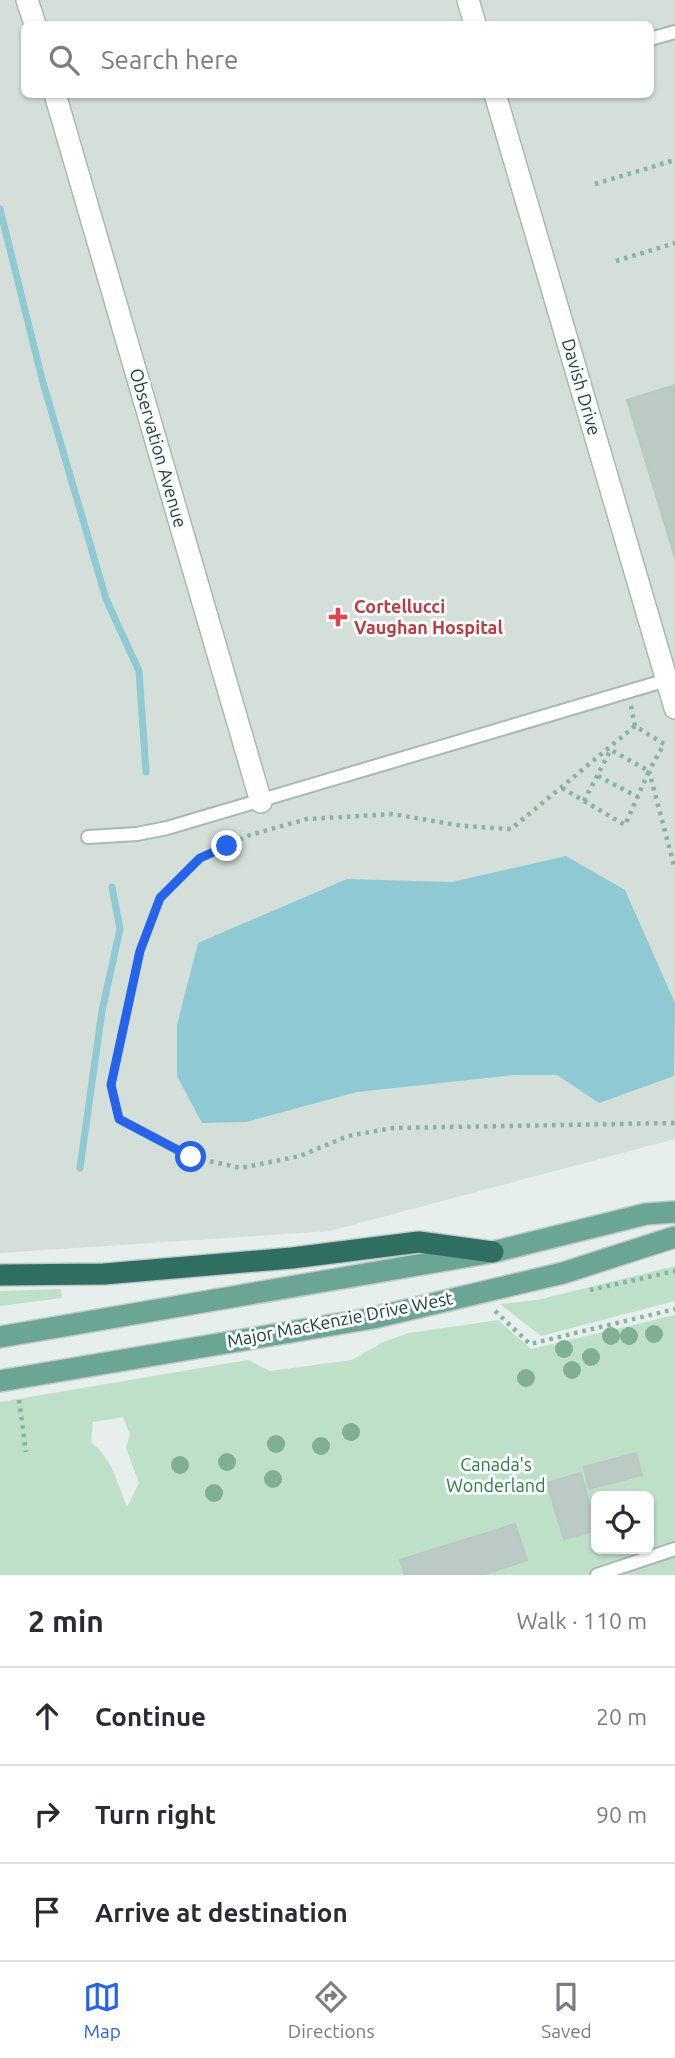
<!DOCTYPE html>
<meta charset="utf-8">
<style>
:root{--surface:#fff;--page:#f2f2f3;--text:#2b2b33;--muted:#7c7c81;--line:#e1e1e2;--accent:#2563eb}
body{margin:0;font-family:Ubuntu,sans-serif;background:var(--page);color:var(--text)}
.controls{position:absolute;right:21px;bottom:21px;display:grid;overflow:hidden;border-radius:10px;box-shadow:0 2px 5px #0004}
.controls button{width:63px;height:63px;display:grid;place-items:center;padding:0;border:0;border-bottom:2px solid var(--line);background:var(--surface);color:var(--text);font:35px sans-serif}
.stop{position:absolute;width:21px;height:21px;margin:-16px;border:5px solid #2563eb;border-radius:50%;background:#fff}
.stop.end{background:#2563eb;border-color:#fff;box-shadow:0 2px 7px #0008}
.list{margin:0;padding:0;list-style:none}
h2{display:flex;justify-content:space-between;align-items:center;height:91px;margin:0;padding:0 28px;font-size:30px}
h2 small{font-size:23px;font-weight:400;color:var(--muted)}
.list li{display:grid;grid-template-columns:46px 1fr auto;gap:21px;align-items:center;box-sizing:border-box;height:98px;padding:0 28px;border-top:2px solid var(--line)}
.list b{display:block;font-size:26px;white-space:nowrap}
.list em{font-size:23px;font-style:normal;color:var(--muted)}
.icon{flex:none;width:38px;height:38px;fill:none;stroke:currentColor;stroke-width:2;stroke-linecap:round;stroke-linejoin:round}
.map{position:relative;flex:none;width:675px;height:1575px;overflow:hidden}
.search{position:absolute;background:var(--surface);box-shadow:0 2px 5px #0004;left:21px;right:21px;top:21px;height:77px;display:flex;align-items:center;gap:18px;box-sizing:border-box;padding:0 24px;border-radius:10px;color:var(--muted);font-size:26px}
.sheet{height:385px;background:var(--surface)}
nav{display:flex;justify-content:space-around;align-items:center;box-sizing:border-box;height:98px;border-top:2px solid var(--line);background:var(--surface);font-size:19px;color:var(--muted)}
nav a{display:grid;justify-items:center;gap:4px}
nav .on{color:var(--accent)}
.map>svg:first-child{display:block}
</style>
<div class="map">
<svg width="675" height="1575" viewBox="0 0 675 1575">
<rect width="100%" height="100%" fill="#e6efeb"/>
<path fill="#d4dfda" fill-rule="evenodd" d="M 0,0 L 675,0 L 675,1139 L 330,1231 L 0,1253 ZM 24,24 L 650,24 L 650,94 L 24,94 Z"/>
<path fill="#bfe0c8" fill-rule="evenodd" d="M 675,1266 L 675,1301 L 541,1336 L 500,1304 L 537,1300 Z
M 61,1289 L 62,1298 L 0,1306 L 0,1291 Z
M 675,1315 L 675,1575 L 0,1575 L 0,1402 L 248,1360 L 270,1371 L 352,1360 L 383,1342 L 409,1333 L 498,1320 L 531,1349 ZM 123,1417 L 130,1435 L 126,1448 L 139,1483 L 127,1507 C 117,1482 113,1460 91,1442 L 93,1422 ZM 596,1496 L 649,1496 L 649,1549 L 596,1549 Z"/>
<path fill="#8ec9d4" d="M 566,856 L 625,890 L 675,1003 L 674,1076 L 599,1103 L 557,1075 L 514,1075 L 357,1092 L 246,1122 L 202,1123 L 177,1076 L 177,1025 L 198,943 L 347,879 L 452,882 Z"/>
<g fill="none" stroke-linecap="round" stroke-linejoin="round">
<path stroke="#8ec9d4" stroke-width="7" d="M 0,209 L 42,379 L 106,599 L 139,671 L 146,772
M 80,1168 L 102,1011 L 120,929 L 112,887"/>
</g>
<path fill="#bbcac4" stroke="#b8c9c2" stroke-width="2" d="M 675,385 L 675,558 L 627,400 Z
M 636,1453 L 642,1475 L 589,1489 L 584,1467 Z
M 581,1473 L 596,1530 L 564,1539 L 547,1483 Z
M 515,1524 L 527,1560 L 482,1575 L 405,1575 L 400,1560 Z"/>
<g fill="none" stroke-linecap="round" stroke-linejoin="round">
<g stroke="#a8b8b2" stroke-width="16">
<path id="service" d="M 650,39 L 675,32
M 88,837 L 137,834 L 167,828 L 667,680
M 597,1575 L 675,1549"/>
</g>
<g stroke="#a8b8b2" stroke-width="24">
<path id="minor" d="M 27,0 L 35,24
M 468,0 L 475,24
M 55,94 L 261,802
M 495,94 L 675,708"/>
</g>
<g stroke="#c2cac8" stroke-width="24">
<path id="primary" d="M 0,1337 L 493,1252 L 646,1214 L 675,1212
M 0,1381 L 373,1318 L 563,1273 L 675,1237"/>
</g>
<g stroke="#c2cac8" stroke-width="24">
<path id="motorway" d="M 0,1275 L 104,1274 L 292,1258 L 419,1242 L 493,1252"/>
</g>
<path stroke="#86b3a5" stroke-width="4.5" stroke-dasharray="3.5 5" stroke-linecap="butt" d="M 595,184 L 675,160
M 616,261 L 675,243
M 631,706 L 635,726 L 664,744 L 649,771 L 675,869
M 635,726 L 511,829 L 463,826 L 392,814 L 307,819 L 250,835 L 200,858 L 160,898 L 140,951 L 111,1085 L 119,1119 L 191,1157 L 241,1168 L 300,1156 L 348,1136 L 393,1128 L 675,1123
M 598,776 L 638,797
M 562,788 L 625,825 L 649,771 L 611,750
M 584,801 L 611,749
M 590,1290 L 675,1271
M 495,1311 L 530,1344 L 675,1309
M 19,1400 L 26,1452"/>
<use href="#service" stroke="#fff" stroke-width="12"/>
<use href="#minor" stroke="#fff" stroke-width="21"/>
<use href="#primary" stroke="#6aa596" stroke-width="21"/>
<use href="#motorway" stroke="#2f6f62" stroke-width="21"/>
</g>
<g fill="#80af93">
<circle cx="654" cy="1334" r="9"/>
<circle cx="611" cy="1336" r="9"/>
<circle cx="629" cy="1336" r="9"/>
<circle cx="564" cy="1349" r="9"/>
<circle cx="591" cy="1357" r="9"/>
<circle cx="572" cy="1370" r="9"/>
<circle cx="526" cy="1378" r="9"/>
<circle cx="351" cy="1432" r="9"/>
<circle cx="276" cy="1444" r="9"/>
<circle cx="321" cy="1446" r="9"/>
<circle cx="227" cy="1462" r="9"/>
<circle cx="180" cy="1465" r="9"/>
<circle cx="273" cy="1479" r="9"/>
<circle cx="214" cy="1493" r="9"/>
</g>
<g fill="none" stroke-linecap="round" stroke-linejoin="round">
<path stroke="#2563eb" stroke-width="9" d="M 191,1157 L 119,1119 L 111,1085 L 140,951 L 160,898 L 200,858 L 227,846"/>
</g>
<path fill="#e0444e" stroke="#f7fbf9" stroke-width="2.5" d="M334.5 606.5h7v7h7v7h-7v7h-7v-7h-7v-7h7z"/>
<g text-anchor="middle" stroke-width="6" stroke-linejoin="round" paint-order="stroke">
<g font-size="18" fill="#24423a" stroke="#f7fbf9">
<text transform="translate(581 387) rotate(74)" y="6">Davish Drive</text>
<text transform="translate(158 448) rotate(74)" y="6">Observation Avenue</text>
<text transform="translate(340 1320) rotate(-11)" y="6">Major MacKenzie Drive West</text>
</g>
<g font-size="18" font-weight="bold" fill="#be3a42" stroke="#f7fbf9" text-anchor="start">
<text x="354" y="613">Cortellucci<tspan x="354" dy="21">Vaughan Hospital</tspan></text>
</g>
<g font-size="18" fill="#2d7a4b" stroke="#f7fbf9">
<text x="496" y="1471">Canada's<tspan x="496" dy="21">Wonderland</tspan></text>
</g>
</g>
</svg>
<div class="controls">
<button><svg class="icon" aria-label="locate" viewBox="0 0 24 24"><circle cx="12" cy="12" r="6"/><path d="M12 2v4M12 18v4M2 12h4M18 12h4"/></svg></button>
</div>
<div class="stop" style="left:191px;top:1157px"></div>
<div class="stop end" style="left:227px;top:846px"></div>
<div class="search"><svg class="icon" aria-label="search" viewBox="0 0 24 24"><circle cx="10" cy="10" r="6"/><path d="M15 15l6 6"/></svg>Search here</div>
</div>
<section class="sheet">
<h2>2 min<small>Walk · 110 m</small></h2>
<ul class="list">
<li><svg class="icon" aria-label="ahead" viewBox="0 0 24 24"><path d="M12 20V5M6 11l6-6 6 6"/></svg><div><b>Continue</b></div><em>20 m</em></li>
<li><svg class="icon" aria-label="right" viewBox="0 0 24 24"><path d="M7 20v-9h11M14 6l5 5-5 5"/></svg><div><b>Turn right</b></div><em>90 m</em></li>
<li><svg class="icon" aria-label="arrive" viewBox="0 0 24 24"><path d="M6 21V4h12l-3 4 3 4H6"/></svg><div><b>Arrive at destination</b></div></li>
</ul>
</section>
<nav>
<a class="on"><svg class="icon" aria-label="map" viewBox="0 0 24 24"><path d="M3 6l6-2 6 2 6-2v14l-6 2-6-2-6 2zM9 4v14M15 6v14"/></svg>Map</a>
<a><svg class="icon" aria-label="directions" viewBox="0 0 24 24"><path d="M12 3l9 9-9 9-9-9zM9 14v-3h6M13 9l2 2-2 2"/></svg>Directions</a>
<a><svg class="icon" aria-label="saved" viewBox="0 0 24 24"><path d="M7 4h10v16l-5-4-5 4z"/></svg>Saved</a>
</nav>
